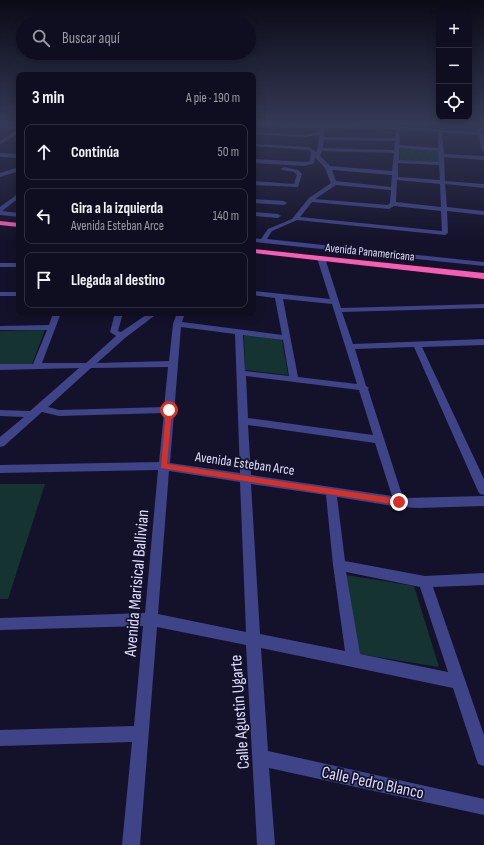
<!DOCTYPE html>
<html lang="es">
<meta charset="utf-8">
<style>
:root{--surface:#0f0e20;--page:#181729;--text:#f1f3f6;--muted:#9b9ca5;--line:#2f2e3e}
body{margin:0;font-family:"Sofia Sans Condensed",sans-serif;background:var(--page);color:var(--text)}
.controls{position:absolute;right:12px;top:12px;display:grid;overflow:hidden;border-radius:8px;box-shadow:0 2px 10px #0003}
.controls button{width:36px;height:36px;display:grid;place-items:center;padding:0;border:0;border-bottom:1px solid var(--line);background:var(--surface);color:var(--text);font:20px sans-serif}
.stop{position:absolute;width:12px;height:12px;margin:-9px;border:3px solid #d93025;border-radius:50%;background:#fff}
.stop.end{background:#d93025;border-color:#fff;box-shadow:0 1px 4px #0008}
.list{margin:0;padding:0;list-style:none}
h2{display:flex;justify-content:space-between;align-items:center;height:52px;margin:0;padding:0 16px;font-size:17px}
h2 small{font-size:13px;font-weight:400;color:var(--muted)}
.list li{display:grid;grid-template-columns:26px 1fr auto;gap:12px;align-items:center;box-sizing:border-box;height:56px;margin:0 8px 8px;padding:0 8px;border:1px solid var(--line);border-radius:8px}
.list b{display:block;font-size:15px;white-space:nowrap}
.list p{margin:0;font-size:13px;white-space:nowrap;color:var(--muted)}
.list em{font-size:13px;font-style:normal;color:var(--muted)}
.icon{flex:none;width:22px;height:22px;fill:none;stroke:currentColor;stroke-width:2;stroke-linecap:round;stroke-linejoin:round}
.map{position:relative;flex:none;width:484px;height:845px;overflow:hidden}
.search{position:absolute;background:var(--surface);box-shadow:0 2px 10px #0003;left:16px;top:16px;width:240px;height:44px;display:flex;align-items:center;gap:10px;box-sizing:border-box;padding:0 14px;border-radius:22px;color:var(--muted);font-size:15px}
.panel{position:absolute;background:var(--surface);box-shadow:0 2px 10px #0003;left:16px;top:72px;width:240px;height:244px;border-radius:8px}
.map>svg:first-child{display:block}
</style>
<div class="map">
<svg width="484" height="845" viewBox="0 0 484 845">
<rect width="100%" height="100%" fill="#14122a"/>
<path fill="#153431" d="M 399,148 L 439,151 L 440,163 L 400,160 Z
M 45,330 L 32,364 L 0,365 L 0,331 Z
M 244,335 L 282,340 L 288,375 L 245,370 Z
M 0,484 L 45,484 L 8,599 L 0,599 Z
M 346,575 L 414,586 L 439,667 L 359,654 Z"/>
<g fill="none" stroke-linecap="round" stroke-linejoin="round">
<path fill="#3f4387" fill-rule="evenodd" d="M 444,123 L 449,123 L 443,130 L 476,132 L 482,123 L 484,123 L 484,127 L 481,132 L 484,133 L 484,151 L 481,149 L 479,135 L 442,132 L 444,154 L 484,156 L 484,160 L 444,157 L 445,181 L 484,184 L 484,188 L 445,184 L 447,207 L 484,211 L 484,215 L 447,211 L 448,233 L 445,235 L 297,220 L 272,231 L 267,239 L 484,262 L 484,266 L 253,242 L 253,238 L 261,239 L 268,229 L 292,219 L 309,198 L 331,183 L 325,168 L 315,157 L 314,163 L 305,166 L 253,163 L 253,159 L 305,162 L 310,161 L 311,152 L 308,150 L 253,146 L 253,144 L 309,147 L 316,152 L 318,147 L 319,135 L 303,137 L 253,134 L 253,132 L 303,135 L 319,132 L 320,128 L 253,126 L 253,124 L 320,125 L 322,124 L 324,125 L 404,127 L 438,129 ZM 324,128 L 396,129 L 395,138 L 324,137 ZM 400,129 L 438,132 L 438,148 L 399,145 ZM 324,140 L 395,141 L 394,150 L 323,148 ZM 399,148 L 438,151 L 439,162 L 399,160 ZM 322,151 L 394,153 L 392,171 L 330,166 L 320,156 ZM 398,163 L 439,165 L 440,180 L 398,177 ZM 332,170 L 392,175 L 391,187 L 336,181 ZM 397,180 L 440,184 L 441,207 L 396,202 ZM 336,185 L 391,190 L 390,203 L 388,205 L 315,199 ZM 312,202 L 389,209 L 394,206 L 441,211 L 442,231 L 300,217 Z
M 0,126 L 19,127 L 19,129 L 0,128 Z
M 17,130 L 19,130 L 19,133 L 0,144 L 0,141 Z
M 0,153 L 19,154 L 19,158 L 0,157 Z
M 19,167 L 19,171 L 0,177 L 0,173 Z
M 284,167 L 298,170 L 302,174 L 298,187 L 253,185 L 253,181 L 294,184 L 297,175 L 294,172 L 282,170 L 281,169 Z
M 19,193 L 19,198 L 2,211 L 19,213 L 19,217 L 0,215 L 0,207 Z
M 253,199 L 284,201 L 287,203 L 284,205 L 253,203 Z
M 253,212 L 278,214 L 281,216 L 278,218 L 253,216 Z
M 321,256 L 325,258 L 341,308 L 484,304 L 484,308 L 342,312 L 353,344 L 484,339 L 484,345 L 422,347 L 484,479 L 484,495 L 480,494 L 478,491 L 414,347 L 355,349 L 366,386 L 369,388 L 368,389 L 403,498 L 484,496 L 484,506 L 419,508 L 399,507 L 337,497 L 345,561 L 425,576 L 484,573 L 484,585 L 433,587 L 484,735 L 484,766 L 478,764 L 476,758 L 453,688 L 261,648 L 268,751 L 484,799 L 484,815 L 269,768 L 275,845 L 257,845 L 246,645 L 157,627 L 140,845 L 122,845 L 132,742 L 0,746 L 0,730 L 134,726 L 143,626 L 0,630 L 0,618 L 145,613 L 158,470 L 0,473 L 0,465 L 159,462 L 164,413 L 59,416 L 42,412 L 4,446 L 0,447 L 0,437 L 24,417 L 0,416 L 0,410 L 30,411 L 79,368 L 0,370 L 0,364 L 33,364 L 47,330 L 0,330 L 0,326 L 49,325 L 53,313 L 61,313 L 42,363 L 86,363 L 116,336 L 110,332 L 115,313 L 123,313 L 118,331 L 121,332 L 149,313 L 158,313 L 125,338 L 97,363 L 169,361 L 173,324 L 177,313 L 185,313 L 182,322 L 282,335 L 275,298 L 253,295 L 253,291 L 330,299 L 317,258 ZM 283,299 L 332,304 L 357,384 L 298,377 ZM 181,327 L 235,334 L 240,473 L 170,463 ZM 243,335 L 283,340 L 289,376 L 245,371 ZM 168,367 L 164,407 L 59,410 L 48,407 L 91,368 ZM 246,376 L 359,390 L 373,435 L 248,418 ZM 248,425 L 375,443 L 392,496 L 251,475 ZM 169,471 L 240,482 L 246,632 L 158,614 ZM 251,484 L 326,495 L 333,565 L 345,651 L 260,634 ZM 346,572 L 420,587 L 448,672 L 360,654 Z
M 0,263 L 19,263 L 19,267 L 0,267 Z
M 0,292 L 19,292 L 19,296 L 0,296 Z"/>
<path fill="#f85db4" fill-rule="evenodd" d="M 0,221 L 19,223 L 19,227 L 0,225 Z
M 253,249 L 484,273 L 484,279 L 253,253 Z"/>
</g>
<linearGradient id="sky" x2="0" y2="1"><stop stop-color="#0b0a17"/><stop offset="0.51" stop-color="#343955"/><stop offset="1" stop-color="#343955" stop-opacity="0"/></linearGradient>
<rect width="484" height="242" fill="url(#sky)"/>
<path fill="#d93025" d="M 166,409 L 172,410 L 167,464 L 399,499 L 403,502 L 399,505 L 161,468 Z"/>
<g text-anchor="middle" stroke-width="3.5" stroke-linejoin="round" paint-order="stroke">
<g font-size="12" fill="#deddfe" stroke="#14122a">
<text transform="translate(370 252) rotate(6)" y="4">Avenida Panamericana</text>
</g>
<g font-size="14" fill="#deddfe" stroke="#14122a">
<text transform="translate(245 463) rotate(8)" y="5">Avenida Esteban Arce</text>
</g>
<g font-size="17" fill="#deddfe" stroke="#14122a">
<text transform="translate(136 583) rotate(-85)" y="6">Avenida Marisical Ballivian</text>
<text transform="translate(239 712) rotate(-94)" y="6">Calle Agustin Ugarte</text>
<text transform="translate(373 782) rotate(12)" y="6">Calle Pedro Blanco</text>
</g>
</g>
</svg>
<div class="controls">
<button>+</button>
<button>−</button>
<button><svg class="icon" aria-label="locate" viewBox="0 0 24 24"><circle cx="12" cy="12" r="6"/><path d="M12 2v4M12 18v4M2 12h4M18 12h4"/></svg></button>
</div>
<div class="stop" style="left:169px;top:410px"></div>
<div class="stop end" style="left:399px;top:502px"></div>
<div class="search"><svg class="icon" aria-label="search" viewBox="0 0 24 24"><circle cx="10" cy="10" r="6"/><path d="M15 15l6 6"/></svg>Buscar aquí</div>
<section class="panel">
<h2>3 min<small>A pie · 190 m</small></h2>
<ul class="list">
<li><svg class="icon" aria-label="ahead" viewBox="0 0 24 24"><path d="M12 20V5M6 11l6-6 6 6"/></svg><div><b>Continúa</b></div><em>50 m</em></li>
<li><svg class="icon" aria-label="left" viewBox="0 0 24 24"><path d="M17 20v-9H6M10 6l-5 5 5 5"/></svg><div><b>Gira a la izquierda</b><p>Avenida Esteban Arce</p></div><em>140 m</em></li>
<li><svg class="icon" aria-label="arrive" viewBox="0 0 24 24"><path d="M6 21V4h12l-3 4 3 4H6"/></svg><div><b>Llegada al destino</b></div></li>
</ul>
</section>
</div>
